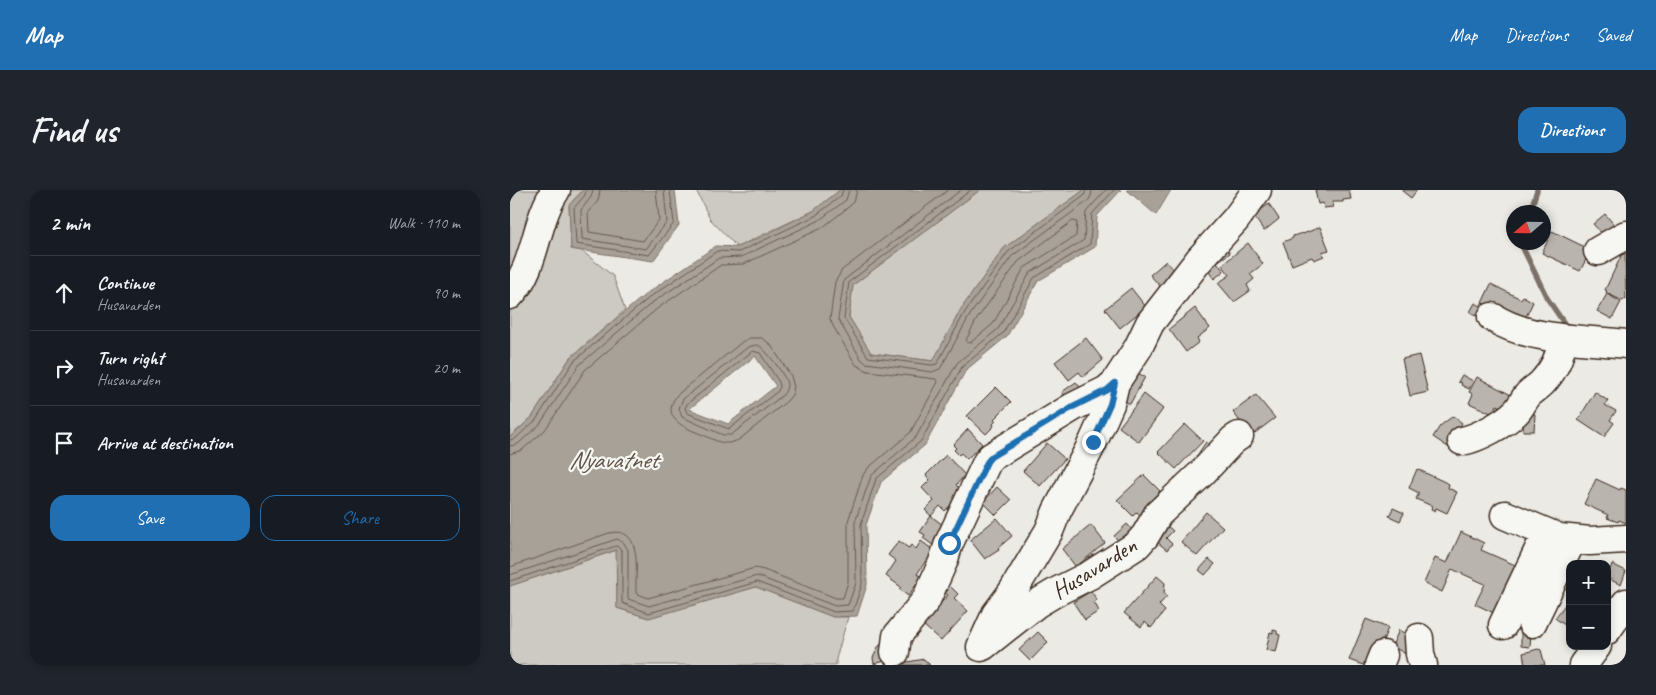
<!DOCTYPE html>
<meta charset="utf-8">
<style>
:root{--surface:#171b24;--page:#20242c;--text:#f1f3f6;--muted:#9ea1a6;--line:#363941;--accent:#1f6fb2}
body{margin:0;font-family:Caveat,sans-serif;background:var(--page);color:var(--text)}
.controls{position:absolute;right:15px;bottom:15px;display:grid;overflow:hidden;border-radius:10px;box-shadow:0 2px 8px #0003}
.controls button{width:45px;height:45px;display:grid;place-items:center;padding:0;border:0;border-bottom:1px solid var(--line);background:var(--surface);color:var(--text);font:25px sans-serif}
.compass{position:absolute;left:996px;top:15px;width:45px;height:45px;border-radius:50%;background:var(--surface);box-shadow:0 2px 8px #0003;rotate:250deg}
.stop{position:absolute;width:15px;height:15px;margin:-11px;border:4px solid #1f6fb2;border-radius:50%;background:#fff}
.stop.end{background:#1f6fb2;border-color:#fff;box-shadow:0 1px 5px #0008}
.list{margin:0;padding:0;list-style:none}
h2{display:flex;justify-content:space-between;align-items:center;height:65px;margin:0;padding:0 20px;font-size:21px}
h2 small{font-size:16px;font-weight:400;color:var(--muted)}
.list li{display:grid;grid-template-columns:32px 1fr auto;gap:15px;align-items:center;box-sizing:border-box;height:75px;padding:0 20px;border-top:1px solid var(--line)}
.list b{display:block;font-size:19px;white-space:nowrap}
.list p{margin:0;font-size:16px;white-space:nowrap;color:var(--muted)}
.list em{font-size:16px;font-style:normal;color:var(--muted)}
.actions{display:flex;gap:10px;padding:15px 20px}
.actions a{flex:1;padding:11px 0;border:1px solid var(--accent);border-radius:15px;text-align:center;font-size:18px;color:var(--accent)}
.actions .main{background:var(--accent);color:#fff}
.icon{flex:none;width:28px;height:28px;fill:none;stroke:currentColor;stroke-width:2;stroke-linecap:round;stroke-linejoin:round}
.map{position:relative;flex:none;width:1116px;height:475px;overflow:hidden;border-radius:15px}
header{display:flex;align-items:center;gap:30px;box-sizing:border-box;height:70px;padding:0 25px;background:var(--accent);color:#fff}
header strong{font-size:24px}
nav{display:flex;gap:28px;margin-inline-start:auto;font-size:18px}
.intro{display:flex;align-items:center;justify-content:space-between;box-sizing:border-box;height:120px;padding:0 30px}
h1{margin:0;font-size:35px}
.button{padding:12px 22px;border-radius:15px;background:var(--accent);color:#fff;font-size:18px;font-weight:700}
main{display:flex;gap:30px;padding:0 30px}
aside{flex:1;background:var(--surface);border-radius:15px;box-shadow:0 2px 8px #0003}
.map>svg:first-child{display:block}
</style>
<header>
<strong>Map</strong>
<nav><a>Map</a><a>Directions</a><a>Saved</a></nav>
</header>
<div class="intro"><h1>Find us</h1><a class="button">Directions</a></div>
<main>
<aside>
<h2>2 min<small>Walk · 110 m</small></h2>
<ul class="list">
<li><svg class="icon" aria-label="ahead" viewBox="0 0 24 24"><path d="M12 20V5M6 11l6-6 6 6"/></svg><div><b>Continue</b><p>Husavarden</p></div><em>90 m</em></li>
<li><svg class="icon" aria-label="right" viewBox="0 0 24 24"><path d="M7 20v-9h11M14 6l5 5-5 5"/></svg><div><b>Turn right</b><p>Husavarden</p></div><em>20 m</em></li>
<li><svg class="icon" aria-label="arrive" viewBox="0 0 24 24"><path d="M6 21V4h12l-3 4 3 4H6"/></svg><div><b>Arrive at destination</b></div></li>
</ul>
<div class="actions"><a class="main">Save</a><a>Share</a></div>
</aside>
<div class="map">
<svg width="1116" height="475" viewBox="0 0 1116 475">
<rect width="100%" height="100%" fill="#ebeae5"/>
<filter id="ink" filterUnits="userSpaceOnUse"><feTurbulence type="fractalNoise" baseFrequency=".02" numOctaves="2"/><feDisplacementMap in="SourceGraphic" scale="10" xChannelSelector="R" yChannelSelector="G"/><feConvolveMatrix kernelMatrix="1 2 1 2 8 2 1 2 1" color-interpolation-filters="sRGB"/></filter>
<g filter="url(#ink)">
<path fill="#cdcac4" stroke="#847a71" d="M 8,0 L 73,0 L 59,15 L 61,59 L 72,61 L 103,86 L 115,120 L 60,168 L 22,227 L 0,247 L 0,9 L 3,8 Z
M 186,0 L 330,0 L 303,21 L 227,57 L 200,29 Z
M 470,0 L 574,0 L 494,58 L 451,119 L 424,171 L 361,163 L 339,127 L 343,95 Z
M 107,360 L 107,418 L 138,428 L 246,397 L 323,427 L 338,427 L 326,469 L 326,475 L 0,475 L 0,396 Z"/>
<path fill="#a8a198" stroke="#7c7167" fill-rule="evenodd" d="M 73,0 L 165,0 L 169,35 L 143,71 L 61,59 L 59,15 Z
M 330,0 L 470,0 L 343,95 L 339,127 L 361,163 L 423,171 L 451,119 L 494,58 L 574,0 L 611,0 L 587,26 L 585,57 L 528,91 L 497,146 L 456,180 L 415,255 L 371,292 L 356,335 L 357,395 L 347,426 L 323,427 L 246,397 L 139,428 L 107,418 L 106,360 L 0,396 L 0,247 L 22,227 L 60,168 L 137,103 L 206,56 L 227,57 L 253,46 L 303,21 ZM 245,166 L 266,196 L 218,234 L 179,219 Z
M 617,0 L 661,0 L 646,25 Z"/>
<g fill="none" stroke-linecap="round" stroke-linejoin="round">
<path stroke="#675a4f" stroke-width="1" d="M 76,0 L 75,5 L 64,18 L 66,54 L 139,65 L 164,33 L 160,0
M 83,0 L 81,7 L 71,20 L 72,49 L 136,59 L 157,32 L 154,0
M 90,0 L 88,11 L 78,22 L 79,42 L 133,51 L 149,30 L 146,0
M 451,0 L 334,90 L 328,129 L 351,169 L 356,173 L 422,182 L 430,179 L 460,125 L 502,66 L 578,11 L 581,6 L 582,0
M 461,0 L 339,92 L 334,128 L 358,167 L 422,175 L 427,174 L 455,122 L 498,62 L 574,6 L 576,0
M 563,31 L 567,32 L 566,46 L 514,78 L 483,134 L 460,153 L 457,152 L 456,150 L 467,129 L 508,72 Z
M 240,148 L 252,148 L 260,154 L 281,186 L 284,197 L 282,205 L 277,211 L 230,249 C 227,251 223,252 219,253 C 210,254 201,248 193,245 C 176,238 149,229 167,205 L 232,152 Z
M 248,155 C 255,158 276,186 277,194 C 277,199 275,202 273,205 L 221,245 L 213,245 L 172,227 L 169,218 L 173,209 L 238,157 Z
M 243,161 L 250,163 L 269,192 L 270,197 L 268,201 L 219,239 L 177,223 L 175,218 L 177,214 Z
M 0,250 L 5,249 L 26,230 L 64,171 L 140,107 L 207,61 L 229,62 L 305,26 L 331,6 L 333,0
M 0,256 L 8,254 L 30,234 L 69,175 L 143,112 L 209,68 L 231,67 L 308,31 L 336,10 L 339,0
M 0,264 L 12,260 L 35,240 L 75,180 L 148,118 L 211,75 L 234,74 L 312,38 L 341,15 L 345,8 L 347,0
M 0,377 L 99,343 C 134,335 125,383 126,403 L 138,408 L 245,378 L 254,380 L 326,408 L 333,408 L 338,392 L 338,331 L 353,285 L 358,278 L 400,243 L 428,192 L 426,189 L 358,181 L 346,175 L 323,136 L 320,129 L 325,92 L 332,80 L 438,0
M 0,385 L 107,349 L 114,353 L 118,360 L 118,409 L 139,416 L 247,386 L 325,416 L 338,415 L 346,393 L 345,332 L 361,286 L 406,247 L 447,173 L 488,139 L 520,83 L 574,50 L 576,22 L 596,0
M 0,391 L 106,356 L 110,358 L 112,362 L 112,413 L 139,423 L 247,392 L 324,422 L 343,421 L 352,394 L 351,334 L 366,289 L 411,251 L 452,177 L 493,143 L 524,88 L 580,54 L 582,24 L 604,0"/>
<path stroke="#7c7167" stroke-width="5.5" d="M 1020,22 L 1027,0
M 1010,52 L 1037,108 L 1058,139"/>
</g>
<path fill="#bab4ae" stroke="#3b2a1e" d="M 805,0 L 839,0 L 841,9 L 833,10 L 833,12 L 822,12 L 823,17 L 814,18 L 813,13 L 808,14 Z
M 891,0 L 907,0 L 901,8 Z
M 759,14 L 769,29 L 754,41 L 743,25 Z
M 1095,24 L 1107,38 L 1096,48 L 1083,34 Z
M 810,37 L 819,60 L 812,62 L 814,66 L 804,70 L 802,67 L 782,75 L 773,52 L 783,48 L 783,46 L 792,43 L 793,44 Z
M 1042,41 L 1081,60 L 1070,81 L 1032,63 Z
M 711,52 L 720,63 L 707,72 L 714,81 L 704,89 L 696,78 Z
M 738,53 L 753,74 L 740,84 L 744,89 L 737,95 L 740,101 L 724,112 L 708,93 L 720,85 L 712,75 Z
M 1115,61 L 1116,110 L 1114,109 L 1113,111 L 1096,103 L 1097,101 L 1095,100 L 1112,64 L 1114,64 Z
M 656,71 L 667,83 L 651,97 L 640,85 Z
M 981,94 L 1011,109 L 1013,106 L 1023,112 L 1013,133 L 972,113 Z
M 621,98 L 636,117 L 610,138 L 595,119 Z
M 1097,104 L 1111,112 L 1102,129 L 1087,121 Z
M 965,113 L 971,116 L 972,113 L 989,121 L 973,129 L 960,122 Z
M 685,118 L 700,138 L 687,148 L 689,152 L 676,162 L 659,139 Z
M 576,148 L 593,170 L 573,187 L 569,182 L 559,190 L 545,172 Z
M 909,165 L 918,202 L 900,206 L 892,169 Z
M 622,180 L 635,187 L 620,214 L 607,207 Z
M 952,185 L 963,191 L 959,199 L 951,195 L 952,193 L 948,192 Z
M 967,187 L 1003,206 L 999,221 L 987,215 L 983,224 L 959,213 L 963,204 L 959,202 Z
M 566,192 L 572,200 L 559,211 L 552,202 Z
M 486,197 L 501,212 L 484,229 L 486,231 L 483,234 L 484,236 L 476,244 L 457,226 Z
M 1085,202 L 1098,211 L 1095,215 L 1106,221 L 1100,230 L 1104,233 L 1094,247 L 1068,230 Z
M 634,204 L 653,219 L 629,252 L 609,237 Z
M 746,205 L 765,228 L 741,246 L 723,222 Z
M 1014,224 L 1025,224 L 1024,241 L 1013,241 Z
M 943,226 L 952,233 L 938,257 L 923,247 L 930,236 Z
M 675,234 L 693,251 L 666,279 L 648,262 Z
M 458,239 L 472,254 L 457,269 L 451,263 L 449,265 L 444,260 L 446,258 L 443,255 Z
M 696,252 L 706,259 L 695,274 L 686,267 Z
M 537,253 L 555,269 L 530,296 L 513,281 Z
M 436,265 L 455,285 L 446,295 L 453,302 L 435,321 L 430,316 L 421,326 L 415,320 L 424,311 L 412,298 L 420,290 L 416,285 Z
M 907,279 L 939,294 L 938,298 L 947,302 L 937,323 L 926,318 L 925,321 L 921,319 L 922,316 L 906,309 L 909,303 L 899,298 Z
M 634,285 L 650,301 L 634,317 L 636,319 L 630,325 L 627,322 L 623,326 L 607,310 Z
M 1086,289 L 1110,300 L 1111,298 L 1116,300 L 1116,333 L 1109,330 L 1108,332 L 1097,328 L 1098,325 L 1074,314 Z
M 487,297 L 501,310 L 486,325 L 473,312 Z
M 883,318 L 894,323 L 890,331 L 879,326 Z
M 696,322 L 713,337 L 687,366 L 671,352 Z
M 421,326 L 437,338 L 424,356 L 413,348 L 415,345 L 410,342 Z
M 487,328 L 502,346 L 488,358 L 489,360 L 475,369 L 460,350 Z
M 654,333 L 663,341 L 656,348 L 662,354 L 657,360 L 641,347 Z
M 617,334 L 627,345 L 614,356 L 604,346 Z
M 581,335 L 595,353 L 566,377 L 552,359 Z
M 951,342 L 974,353 L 971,360 L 1012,378 L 990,426 L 965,414 L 975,394 L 942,379 L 932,402 L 914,393 L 925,368 L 937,373 Z
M 389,351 L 397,357 L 399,358 L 401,355 L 406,359 L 411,351 L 426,362 L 418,374 L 415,372 L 407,384 L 412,387 L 398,406 L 389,399 L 391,397 L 376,386 L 386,371 L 378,365 Z
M 699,369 L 705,374 L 695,385 L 689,380 Z
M 1102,374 L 1116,381 L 1111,395 L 1097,388 Z
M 647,386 L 655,393 L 654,403 L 657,406 L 649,415 L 655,421 L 641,438 L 635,432 L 631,437 L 614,423 Z
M 441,397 L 448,404 L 444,408 L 458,421 L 431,451 L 412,434 L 438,405 L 435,403 Z
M 581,401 L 587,410 L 584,412 L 589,421 L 575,430 L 563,412 Z
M 1060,408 L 1060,437 L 1059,438 L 1045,428 Z
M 856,429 L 878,438 L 863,475 L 853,475 L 839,470 Z
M 763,440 L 767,441 L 767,444 L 770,445 L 766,462 L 756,460 L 760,442 L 763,443 Z
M 889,440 L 908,452 L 899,466 L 882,456 Z
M 528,442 L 538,452 L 520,471 L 509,460 Z
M 1011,442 L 1021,442 L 1020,457 L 1011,456 Z
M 375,451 L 385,468 L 364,474 L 363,468 L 368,457 Z
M 1028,459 L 1031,460 L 1035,475 L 1015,475 L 1013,463 Z
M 414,469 L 420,475 L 393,475 L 392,473 Z"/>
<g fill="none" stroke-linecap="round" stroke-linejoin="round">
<g stroke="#3b2a1e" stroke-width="31">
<path id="minor" d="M 1088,61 L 1116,45
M 0,105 C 27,76 24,32 46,0
M 982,127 C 1018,151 1074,149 1116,154
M 952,251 C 968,248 994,234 1006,222 C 1011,217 1013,211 1017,206 C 1021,201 1027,198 1032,193 C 1043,181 1052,165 1051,148
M 995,325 L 1049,348 L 1080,351 L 1116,349
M 1022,433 L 1062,350
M 993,435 L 1032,353 L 1049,348
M 1097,440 L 1116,413
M 909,448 L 910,464 L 913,475
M 473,456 L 526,414 L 548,401 L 580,385 L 627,355 L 635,346 L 648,324 L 692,283 L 723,250 L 729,246
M 471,457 L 486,424 L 503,401 L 539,341 L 547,321 L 583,252 L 600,214 L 605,193 L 628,158 L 640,133 L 689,70 L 726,29 L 747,0
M 385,462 L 387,446 L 416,410 L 433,372 L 439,353 L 477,272 L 481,267 L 563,217 L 597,200 L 605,193
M 869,475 L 873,465
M 1073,475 L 1087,456"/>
</g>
<use href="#minor" stroke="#f6f6f2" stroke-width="28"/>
</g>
</g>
<g fill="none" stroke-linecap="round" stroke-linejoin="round" filter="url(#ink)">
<path stroke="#1f6fb2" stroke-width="6" d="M 439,353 L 477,272 L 481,267 L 563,217 L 597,200 L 605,193 L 600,214 L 583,252"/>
</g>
<g text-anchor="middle" stroke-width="4.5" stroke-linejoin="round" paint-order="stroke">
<g font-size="24" fill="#3b2a1e" stroke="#f6f6f2">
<text transform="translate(584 378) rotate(-32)" y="8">Husavarden</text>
</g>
<g font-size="25" font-style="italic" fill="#615449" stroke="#f6f6f2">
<text x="103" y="278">Nyavatnet</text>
</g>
</g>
</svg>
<div class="controls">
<button>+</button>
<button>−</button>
</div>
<svg class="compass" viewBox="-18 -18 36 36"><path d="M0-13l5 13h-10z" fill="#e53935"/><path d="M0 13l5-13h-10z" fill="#9ea1a6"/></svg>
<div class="stop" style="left:439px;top:353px"></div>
<div class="stop end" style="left:583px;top:252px"></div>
</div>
</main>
